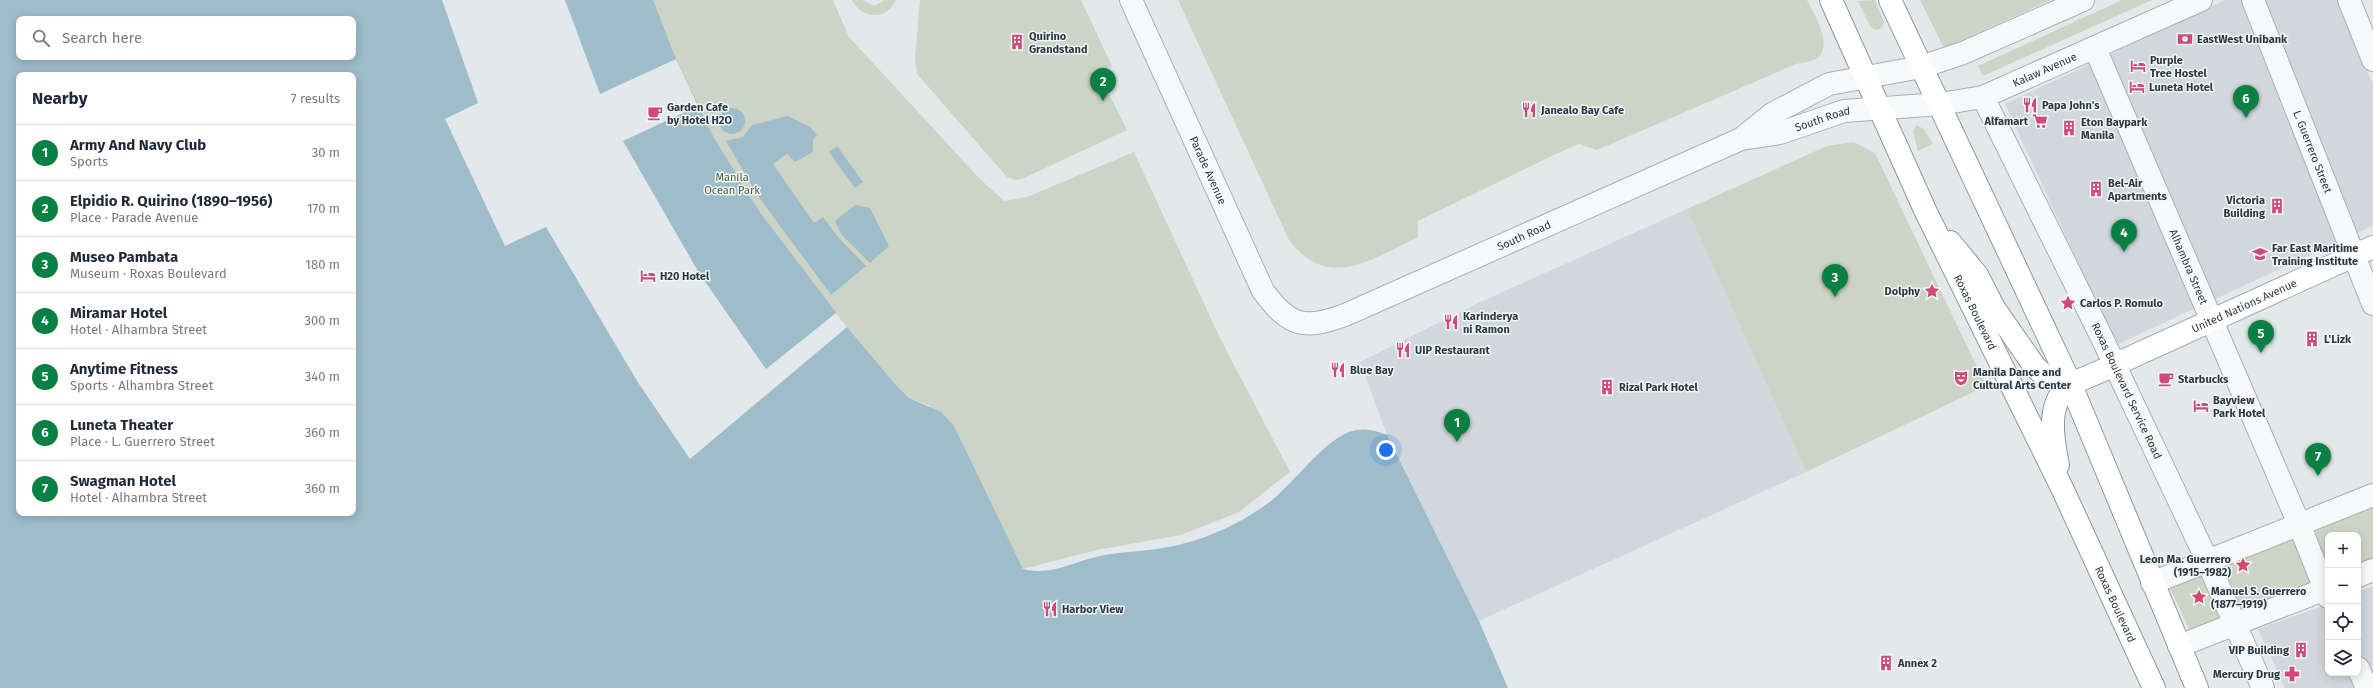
<!DOCTYPE html>
<meta charset="utf-8">
<style>
:root{--surface:#fff;--page:#f2f2f3;--text:#1f2937;--muted:#747a83;--line:#e0e1e3;--accent:#0b8043}
body{margin:0;font-family:"Fira Sans",sans-serif;background:var(--page);color:var(--text)}
.controls{position:absolute;right:12px;bottom:12px;display:grid;overflow:hidden;border-radius:8px;box-shadow:0 2px 10px #0003}
.controls button{width:36px;height:36px;display:grid;place-items:center;padding:0;border:0;border-bottom:1px solid var(--line);background:var(--surface);color:var(--text);font:20px sans-serif}
.you{position:absolute;left:1386px;top:450px;width:14px;height:14px;margin:-10px;border:3px solid #fff;border-radius:50%;background:#1a73e8;box-shadow:0 0 0 6px #1a73e833}
.badge{display:grid;place-items:center;width:26px;height:26px;border-radius:50%;background:var(--accent);color:#fff;font-size:13px;font-weight:700}
.pin{position:absolute;translate:-50% -33px;filter:drop-shadow(0 1px 2px #0008)}
.pin::after{content:'';position:absolute;top:21px;width:14px;height:12px;background:inherit;clip-path:polygon(0 0,100% 0,50% 100%)}
.list{margin:0;padding:0;list-style:none}
h2{display:flex;justify-content:space-between;align-items:center;height:52px;margin:0;padding:0 16px;font-size:17px}
h2 small{font-size:13px;font-weight:400;color:var(--muted)}
.list li{display:grid;grid-template-columns:26px 1fr auto;gap:12px;align-items:center;box-sizing:border-box;height:56px;padding:0 16px;border-top:1px solid var(--line)}
.list b{display:block;font-size:15px;white-space:nowrap}
.list p{margin:0;font-size:13px;white-space:nowrap;color:var(--muted)}
.list em{font-size:13px;font-style:normal;color:var(--muted)}
.icon{flex:none;width:22px;height:22px;fill:none;stroke:currentColor;stroke-width:2;stroke-linecap:round;stroke-linejoin:round}
.map{position:relative;flex:none;width:2373px;height:688px;overflow:hidden}
.search{position:absolute;background:var(--surface);box-shadow:0 2px 10px #0003;left:16px;top:16px;width:340px;height:44px;display:flex;align-items:center;gap:10px;box-sizing:border-box;padding:0 14px;border-radius:8px;color:var(--muted);font-size:15px}
.panel{position:absolute;background:var(--surface);box-shadow:0 2px 10px #0003;left:16px;top:72px;width:340px;height:444px;border-radius:8px}
.map>svg:first-child{display:block}
</style>
<div class="map">
<svg width="2373" height="688" viewBox="0 0 2373 688">
<rect width="100%" height="100%" fill="#e3e8eb"/>
<path fill="#d1d8dd" d="M 2225,0 L 2339,0 L 2373,85 L 2373,226 L 2116,345 L 2005,104 Z
M 1687,209 L 1806,472 L 1479,621 L 1387,435 L 1360,362 L 1476,304 Z
M 2373,586 L 2373,688 L 2285,688 L 2258,629 L 2328,604 L 2328,673 L 2358,673 L 2358,592 Z"/>
<path fill="#ccd5c5" d="M 442,0 L 833,0 L 849,37 L 979,178 L 1004,201 L 1027,197 L 1134,152 L 1220,338 L 1290,472 L 1239,512 L 1181,535 L 1097,550 L 1023,569 L 930,406 L 909,398 Z
M 852,0 L 863,0 L 874,6 L 885,0 L 896,0 C 887,21 861,19 852,0 Z
M 920,0 L 1081,0 L 1112,66 L 1099,74 L 1127,130 L 1024,178 L 1016,180 L 1007,177 L 917,74 L 915,59 Z
M 1178,0 L 1807,0 C 1814,14 1836,49 1814,60 C 1809,62 1801,63 1796,64 L 1597,150 L 1579,144 L 1556,154 L 1418,221 L 1418,237 C 1372,259 1328,292 1289,240 Z
M 1875,0 L 1884,22 L 1882,28 L 1877,30 L 1871,28 L 1858,1 Z
M 1920,0 L 2051,0 L 1944,48 Z
M 2122,0 L 2152,0 L 1983,76 L 1978,66 Z
M 1916,125 L 1924,129 L 1933,144 L 1918,151 L 1913,132 Z
M 1854,142 L 1875,153 L 1986,386 L 1806,472 L 1687,209 L 1827,146 Z
M 2373,503 L 2373,560 L 2358,566 L 2358,535 L 2328,535 L 2328,578 L 2190,631 L 2169,586 Z"/>
<path fill="#9fbccb" fill-rule="evenodd" d="M 0,0 L 653,0 L 676,59 L 713,136 L 759,211 L 847,327 L 894,383 L 909,398 L 941,412 L 954,426 L 1023,569 C 1052,576 1069,563 1096,557 C 1116,552 1137,552 1156,549 C 1196,544 1235,527 1267,504 C 1293,485 1321,443 1349,432 C 1363,427 1374,430 1387,435 L 1479,621 L 1508,688 L 0,688 ZM 19,19 L 353,19 L 353,57 L 19,57 ZM 19,75 L 353,75 L 353,513 L 19,513 Z
M719 121a13 13 0 1 1 26 0a13 13 0 1 1-26 0Z
M 788,116 L 810,127 L 817,135 L 813,140 L 813,152 L 795,162 L 787,154 L 773,164 L 814,223 L 823,217 L 838,237 L 866,266 L 831,295 L 758,196 L 726,141 L 743,137 L 752,125 Z
M 837,146 L 863,182 L 855,188 L 829,152 Z
M 855,205 L 870,208 L 889,246 L 870,263 L 841,234 L 835,221 Z"/>
<path fill="#e3e8eb" d="M 442,0 L 565,0 L 600,94 L 676,59 L 698,106 L 623,141 L 699,273 L 766,369 L 836,313 L 847,327 L 690,459 L 637,381 L 546,227 L 505,246 L 445,119 L 478,103 Z"/>
<g fill="none" stroke-linecap="round" stroke-linejoin="round">
<g stroke="#a8b0b6" stroke-width="24">
<g id="minor">
<path id="s1" d="M 1131,0 L 1263,291 C 1290,327 1304,330 1345,315 L 1741,139 L 1780,133 L 1844,111 L 1940,104 L 1983,97 L 2201,0"/>
<path id="s2" d="M 2253,0 L 2373,304"/>
<path d="M 2349,0 L 2373,60"/>
<path id="s3" d="M 2095,48 L 2299,524 L 2328,597"/>
<path id="s4" d="M 1983,97 L 2102,338 L 2207,560 L 2263,688"/>
<path d="M 1741,139 L 1772,114 L 1829,84 L 1921,67 L 1963,53 L 2083,0"/>
<path d="M 2358,576 L 2373,570"/>
<path d="M 2152,583 L 2373,495"/>
<path d="M 2179,646 L 2328,588"/>
<path d="M 2358,668 L 2367,688"/>
</g>
</g>
<g stroke="#a3afb7" stroke-width="24">
<g id="major">
<path id="s5" d="M 2114,365 L 2373,247"/>
</g>
</g>
<g stroke="#8b98a2" stroke-width="24">
<g id="highway">
<path id="s6" d="M 1831,0 L 1925,210 L 2062,488 L 2154,688"/>
<path d="M 1890,0 L 2071,385 L 2197,688"/>
<path d="M 1950,242 L 1977,275 L 1994,308 L 2035,367 L 2045,376 L 2071,385"/>
<path d="M 2058,465 C 2053,441 2045,400 2072,384 C 2085,377 2101,372 2114,365"/>
</g>
</g>
<use href="#minor" stroke="#f6f8f9" stroke-width="22"/>
<use href="#major" stroke="#fff" stroke-width="22"/>
<use href="#highway" stroke="#fff" stroke-width="22"/>
</g>
<defs>
<g id="bank-bare" transform="scale(1.2)"><path d="M-6-4H6V4H-6ZM0-2.3a2.3 2.3 0 1 0 0 4.6a2.3 2.3 0 1 0 0-4.6Z" fill="#cf4a77" stroke="#f3f6f8" stroke-width="2.5" paint-order="stroke"/></g>
<g id="building-bare" transform="scale(1.2)"><path d="M-4-6H4V6H1V3H-1V6H-4ZM-2.5-4.3h1.7v1.8h-1.7ZM.8-4.3h1.7v1.8H.8ZM-2.5-1h1.7V.8h-1.7ZM.8-1h1.7V.8H.8Z" fill="#cf4a77" stroke="#f3f6f8" stroke-width="2.5" paint-order="stroke"/></g>
<g id="hotel-bare" transform="scale(1.2)"><path d="M-6-4.5h1.5V1H6V5H4.5V3h-9V5H-6ZM-4 0a1.8 1.8 0 1 1 3.6 0ZM.5 0V-2.5h3Q6-2.5 6 0Z" fill="#cf4a77" stroke="#f3f6f8" stroke-width="2.5" paint-order="stroke"/></g>
<g id="restaurant-bare" transform="scale(1.2)"><path d="M-5-6h1v4h1v-4h1v4h1v-4h1v5L-1.5 .5V6h-2V.5L-5-1ZM5-6V6H3V1.5H1.5Q1.5-4 5-6Z" fill="#cf4a77" stroke="#f3f6f8" stroke-width="2.5" paint-order="stroke"/></g>
<g id="cafe-bare" transform="scale(1.2)"><path d="M-5.5-4.5H6V0H3Q3 3.5 0 3.5H-2.5Q-5.5 3.5-5.5 0ZM3-3.2v2h1.7v-2ZM-6 4.5H4V6H-6Z" fill="#cf4a77" stroke="#f3f6f8" stroke-width="2.5" paint-order="stroke"/></g>
<g id="supermarket-bare" transform="scale(1.2)"><path d="M-6-5.5h2.5l.6 2H6L4.5 2H-2.5L-4.4-4H-6ZM-1.5 3.2a1.3 1.3 0 1 0 .1 0ZM3 3.2a1.3 1.3 0 1 0 .1 0Z" fill="#cf4a77" stroke="#f3f6f8" stroke-width="2.5" paint-order="stroke"/></g>
<g id="university-bare" transform="scale(1.2)"><path d="M0-5L7-2L0 1L-7-2ZM-4 1L0 2.5L4 1V4Q0 6-4 4Z" fill="#cf4a77" stroke="#f3f6f8" stroke-width="2.5" paint-order="stroke"/></g>
<g id="sight-bare" transform="scale(1.2)"><path d="M0-6L1.8-2.2L6-1.7L2.9 1.2L3.7 5.4L0 3.3L-3.7 5.4L-2.9 1.2L-6-1.7L-1.8-2.2Z" fill="#cf4a77" stroke="#f3f6f8" stroke-width="2.5" paint-order="stroke"/></g>
<g id="theatre-bare" transform="scale(1.2)"><path d="M-5-5.5Q0-4 5-5.5V0Q5 5 0 6Q-5 5-5 0ZM-3.3-2.5H-1v1.5H-3.3ZM1-2.5H3.3v1.5H1ZM-2.8 1Q0 5.5 2.8 1Z" fill="#cf4a77" stroke="#f3f6f8" stroke-width="2.5" paint-order="stroke"/></g>
<g id="pharmacy-bare" transform="scale(1.2)"><path d="M-2-6h4v4h4v4h-4v4h-4v-4h-4v-4h4Z" fill="#cf4a77" stroke="#f3f6f8" stroke-width="2.5" paint-order="stroke"/></g>
</defs>
<g fill-rule="evenodd">
<use href="#bank-bare" x="2185" y="39"/>
<use href="#building-bare" x="1017" y="42"/>
<use href="#hotel-bare" x="2138" y="66"/>
<use href="#hotel-bare" x="2137" y="87"/>
<use href="#restaurant-bare" x="2030" y="105"/>
<use href="#restaurant-bare" x="1529" y="110"/>
<use href="#cafe-bare" x="655" y="113"/>
<use href="#supermarket-bare" x="2040" y="121"/>
<use href="#building-bare" x="2069" y="128"/>
<use href="#building-bare" x="2096" y="189"/>
<use href="#building-bare" x="2277" y="206"/>
<use href="#university-bare" x="2260" y="254"/>
<use href="#hotel-bare" x="648" y="276"/>
<use href="#sight-bare" x="1932" y="291"/>
<use href="#sight-bare" x="2068" y="303"/>
<use href="#restaurant-bare" x="1451" y="322"/>
<use href="#building-bare" x="2312" y="339"/>
<use href="#restaurant-bare" x="1403" y="350"/>
<use href="#restaurant-bare" x="1338" y="370"/>
<use href="#theatre-bare" x="1961" y="378"/>
<use href="#cafe-bare" x="2166" y="379"/>
<use href="#building-bare" x="1607" y="387"/>
<use href="#hotel-bare" x="2201" y="406"/>
<use href="#sight-bare" x="2243" y="565"/>
<use href="#sight-bare" x="2199" y="597"/>
<use href="#restaurant-bare" x="1050" y="609"/>
<use href="#building-bare" x="2301" y="650"/>
<use href="#building-bare" x="1886" y="663"/>
<use href="#pharmacy-bare" x="2292" y="674"/>
</g>
<g text-anchor="middle" stroke-width="3" stroke-linejoin="round" paint-order="stroke">
<g font-size="11" font-weight="bold" fill="#2b3944" stroke="#f3f6f8" text-anchor="start">
<text x="1029" y="40">Quirino<tspan x="1029" dy="13">Grandstand</tspan></text>
<text x="2197" y="43">EastWest Unibank</text>
<text x="2150" y="64">Purple<tspan x="2150" dy="13">Tree Hostel</tspan></text>
<text x="2149" y="91">Luneta Hotel</text>
<text x="2042" y="109">Papa John's</text>
<text x="667" y="111">Garden Cafe<tspan x="667" dy="13">by Hotel H2O</tspan></text>
<text x="1541" y="114">Janealo Bay Cafe</text>
<text x="2028" y="125" text-anchor="end">Alfamart</text>
<text x="2081" y="126">Eton Baypark<tspan x="2081" dy="13">Manila</tspan></text>
<text x="2108" y="187">Bel-Air<tspan x="2108" dy="13">Apartments</tspan></text>
<text x="2265" y="204" text-anchor="end">Victoria<tspan x="2265" dy="13">Building</tspan></text>
<text x="2272" y="252">Far East Maritime<tspan x="2272" dy="13">Training Institute</tspan></text>
<text x="660" y="280">H20 Hotel</text>
<text x="1920" y="295" text-anchor="end">Dolphy</text>
<text x="2080" y="307">Carlos P. Romulo</text>
<text x="1463" y="320">Karinderya<tspan x="1463" dy="13">ni Ramon</tspan></text>
<text x="2324" y="343">L'Lizk</text>
<text x="1415" y="354">UIP Restaurant</text>
<text x="1350" y="374">Blue Bay</text>
<text x="1973" y="376">Manila Dance and<tspan x="1973" dy="13">Cultural Arts Center</tspan></text>
<text x="2178" y="383">Starbucks</text>
<text x="1619" y="391">Rizal Park Hotel</text>
<text x="2213" y="404">Bayview<tspan x="2213" dy="13">Park Hotel</tspan></text>
<text x="2231" y="563" text-anchor="end">Leon Ma. Guerrero<tspan x="2231" dy="13">(1915–1982)</tspan></text>
<text x="2211" y="595">Manuel S. Guerrero<tspan x="2211" dy="13">(1877–1919)</tspan></text>
<text x="1062" y="613">Harbor View</text>
<text x="2289" y="654" text-anchor="end">VIP Building</text>
<text x="1898" y="667">Annex 2</text>
<text x="2280" y="678" text-anchor="end">Mercury Drug</text>
</g>
<g font-size="11" fill="#2b3944" stroke="#f3f6f8">
<text dy="4" stroke="none"><textPath href="#s1" startOffset="1163">Kalaw Avenue</textPath></text>
<text dy="4" stroke="none"><textPath href="#s1" startOffset="933">South Road</textPath></text>
<text dy="4" stroke="none"><textPath href="#s2" startOffset="163">L. Guerrero Street</textPath></text>
<text dy="4" stroke="none"><textPath href="#s1" startOffset="187">Parade Avenue</textPath></text>
<text dy="4" stroke="none"><textPath href="#s1" startOffset="611">South Road</textPath></text>
<text dy="4" stroke="none"><textPath href="#s3" startOffset="238">Alhambra Street</textPath></text>
<text dy="4" stroke="none"><textPath href="#s5" startOffset="143">United Nations Avenue</textPath></text>
<text dy="4" stroke="none"><textPath href="#s6" startOffset="344">Roxas Boulevard</textPath></text>
<text dy="4" stroke="none"><textPath href="#s4" startOffset="327">Roxas Boulevard Service Road</textPath></text>
<text dy="4" stroke="none"><textPath href="#s6" startOffset="668">Roxas Boulevard</textPath></text>
</g>
<g font-size="11" fill="#476038" stroke="#f3f6f8">
<text x="732" y="181">Manila<tspan x="732" dy="13">Ocean Park</tspan></text>
</g>
</g>
</svg>
<div class="controls">
<button>+</button>
<button>−</button>
<button><svg class="icon" aria-label="locate" viewBox="0 0 24 24"><circle cx="12" cy="12" r="6"/><path d="M12 2v4M12 18v4M2 12h4M18 12h4"/></svg></button>
<button><svg class="icon" aria-label="layers" viewBox="0 0 24 24"><path d="M12 4l9 5-9 5-9-5zM3 14l9 5 9-5"/></svg></button>
</div>
<div class="you"></div>
<div class="pin badge" style="left:1457px;top:442px">1</div>
<div class="pin badge" style="left:1103px;top:101px">2</div>
<div class="pin badge" style="left:1835px;top:297px">3</div>
<div class="pin badge" style="left:2124px;top:252px">4</div>
<div class="pin badge" style="left:2261px;top:353px">5</div>
<div class="pin badge" style="left:2246px;top:118px">6</div>
<div class="pin badge" style="left:2318px;top:476px">7</div>
<div class="search"><svg class="icon" aria-label="search" viewBox="0 0 24 24"><circle cx="10" cy="10" r="6"/><path d="M15 15l6 6"/></svg>Search here</div>
<section class="panel">
<h2>Nearby<small>7 results</small></h2>
<ul class="list">
<li><span class="badge">1</span><div><b>Army And Navy Club</b><p>Sports</p></div><em>30 m</em></li>
<li><span class="badge">2</span><div><b>Elpidio R. Quirino (1890–1956)</b><p>Place · Parade Avenue</p></div><em>170 m</em></li>
<li><span class="badge">3</span><div><b>Museo Pambata</b><p>Museum · Roxas Boulevard</p></div><em>180 m</em></li>
<li><span class="badge">4</span><div><b>Miramar Hotel</b><p>Hotel · Alhambra Street</p></div><em>300 m</em></li>
<li><span class="badge">5</span><div><b>Anytime Fitness</b><p>Sports · Alhambra Street</p></div><em>340 m</em></li>
<li><span class="badge">6</span><div><b>Luneta Theater</b><p>Place · L. Guerrero Street</p></div><em>360 m</em></li>
<li><span class="badge">7</span><div><b>Swagman Hotel</b><p>Hotel · Alhambra Street</p></div><em>360 m</em></li>
</ul>
</section>
</div>
